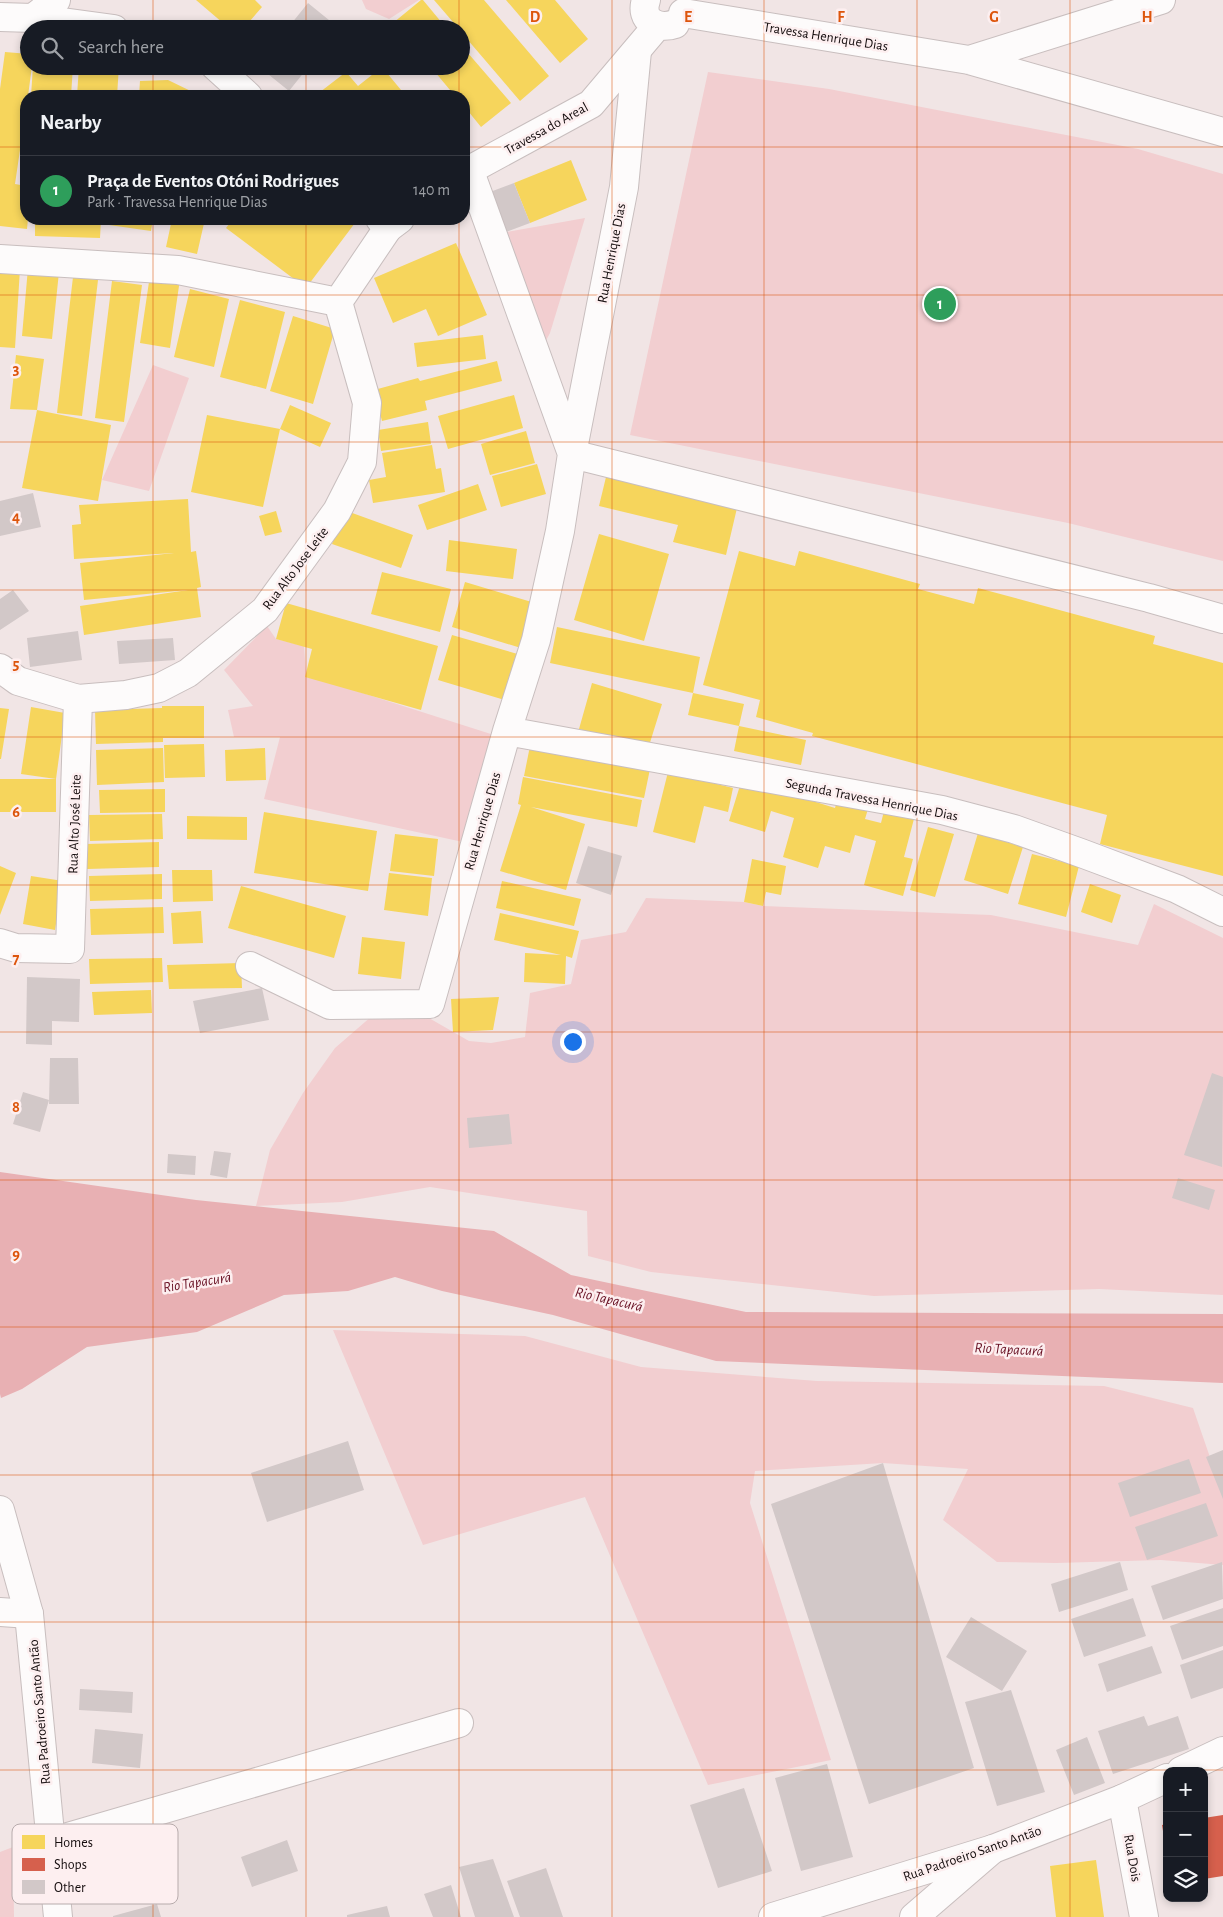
<!DOCTYPE html>
<meta charset="utf-8">
<style>
:root{--surface:#171b24;--page:#20242c;--text:#f1f3f6;--muted:#9ea1a6;--line:#363941;--accent:#b45309}
body{margin:0;font-family:"Alegreya Sans",sans-serif;background:var(--page);color:var(--text)}
.controls{position:absolute;right:15px;bottom:15px;display:grid;overflow:hidden;border-radius:10px;box-shadow:0 2px 8px #0003}
.controls button{width:45px;height:45px;display:grid;place-items:center;padding:0;border:0;border-bottom:1px solid var(--line);background:var(--surface);color:var(--text);font:25px sans-serif}
.you{position:absolute;left:572px;top:1041px;width:18px;height:18px;margin:-12px;border:4px solid #fff;border-radius:50%;background:#1a73e8;box-shadow:0 0 0 8px #1a73e833}
.badge{display:grid;place-items:center;width:32px;height:32px;border-radius:50%;background:var(--accent);color:#fff;font-size:16px;font-weight:700}
.pin{position:absolute;translate:-50% -50%;border:2px solid #fff;box-shadow:0 1px 5px #0006}
.list{margin:0;padding:0;list-style:none}
h2{display:flex;justify-content:space-between;align-items:center;height:65px;margin:0;padding:0 20px;font-size:21px}
h2 small{font-size:16px;font-weight:400;color:var(--muted)}
.list li{display:grid;grid-template-columns:32px 1fr auto;gap:15px;align-items:center;box-sizing:border-box;height:70px;padding:0 20px;border-top:1px solid var(--line)}
.list b{display:block;font-size:19px;white-space:nowrap}
.list p{margin:0;font-size:16px;white-space:nowrap;color:var(--muted)}
.list em{font-size:16px;font-style:normal;color:var(--muted)}
.icon{flex:none;width:28px;height:28px;fill:none;stroke:currentColor;stroke-width:2;stroke-linecap:round;stroke-linejoin:round}
.map{position:relative;flex:none;width:1223px;height:1917px;overflow:hidden}
.search{position:absolute;background:var(--surface);box-shadow:0 2px 8px #0003;left:20px;top:20px;width:450px;height:55px;display:flex;align-items:center;gap:12px;box-sizing:border-box;padding:0 18px;border-radius:28px;color:var(--muted);font-size:19px}
.panel{position:absolute;background:var(--surface);box-shadow:0 2px 8px #0003;left:20px;top:90px;width:450px;height:135px;border-radius:20px}
.map>svg:first-child{display:block}
</style>
<div class="map">
<svg width="1223" height="1917" viewBox="0 0 1223 1917">
<rect width="100%" height="100%" fill="#f1e5e5"/>
<path fill="#f2ced0" d="M 362,0 L 419,0 L 389,19 L 366,9 Z
M 708,72 L 829,89 L 1138,149 L 1223,174 L 1223,561 L 1068,523 L 630,435 Z
M 585,218 L 550,333 L 542,348 L 501,233 Z
M 153,365 L 189,378 L 149,491 L 102,480 Z
M 267,626 L 276,639 L 304,646 L 306,675 L 494,735 L 463,842 L 264,799 L 280,737 L 234,737 L 228,710 L 253,706 L 224,670 Z
M 646,898 L 744,902 L 763,906 L 991,915 L 1138,945 L 1154,904 L 1223,938 L 1223,1295 L 1099,1289 L 874,1296 L 651,1272 L 588,1256 L 587,1211 L 430,1187 L 342,1202 L 256,1206 L 270,1150 L 303,1093 L 335,1048 L 380,1009 L 408,1006 L 469,1041 L 491,1043 L 525,1037 L 530,993 L 571,984 L 581,940 L 626,932 Z
M 333,1330 L 525,1336 L 641,1367 L 817,1381 L 1104,1386 L 1193,1408 L 1223,1495 L 1223,1565 L 1161,1560 L 1056,1563 L 997,1562 L 943,1520 L 968,1469 L 883,1463 L 755,1471 L 750,1503 L 831,1760 L 708,1785 L 585,1497 L 423,1545 Z
M 13,1847 L 14,1917 L 0,1917 L 0,1852 Z"/>
<path fill="#e8b0b3" d="M 0,1172 L 196,1200 L 494,1231 L 571,1275 L 746,1312 L 1223,1314 L 1223,1383 L 716,1361 L 553,1315 L 442,1291 L 395,1277 L 348,1291 L 284,1295 L 197,1332 L 87,1347 L 22,1389 L 1,1398 L 0,1394 Z"/>
<path fill="#f6d55c" d="M 196,0 L 255,0 L 262,7 L 243,29 L 230,29 Z
M 421,0 L 423,0 L 447,29 L 398,29 L 393,23 Z
M 434,0 L 484,0 L 549,76 L 520,101 L 461,32 L 461,29 L 459,29 Z
M 506,0 L 555,0 L 588,39 L 560,63 Z
M 461,45 L 511,103 L 481,127 L 464,106 L 464,96 L 455,96 L 430,66 L 461,66 Z
M 5,52 L 29,54 L 29,66 L 32,66 L 28,96 L 26,96 L 26,109 L 15,184 L 26,186 L 26,219 L 28,219 L 27,229 L 0,226 L 0,89 Z
M 33,66 L 73,66 L 71,96 L 31,96 Z
M 79,66 L 119,66 L 117,96 L 77,96 Z
M 382,67 L 406,96 L 323,96 L 320,92 L 346,72 L 358,86 Z
M 168,80 L 201,96 L 139,96 L 140,81 Z
M 571,160 L 587,200 L 530,223 L 514,183 Z
M 35,219 L 101,219 L 100,238 L 35,236 Z
M 110,219 L 153,219 L 151,231 L 109,225 Z
M 172,219 L 205,219 L 197,254 L 166,247 Z
M 233,219 L 358,219 L 306,288 L 226,228 Z
M 456,243 L 487,315 L 438,336 L 426,309 L 393,323 L 374,278 Z
M 0,268 L 20,269 L 15,348 L 0,347 Z
M 28,268 L 59,272 L 52,339 L 22,336 Z
M 150,275 L 180,279 L 170,348 L 140,343 Z
M 73,277 L 98,280 L 82,416 L 57,413 Z
M 112,281 L 142,285 L 124,422 L 95,418 Z
M 190,289 L 229,299 L 214,367 L 174,357 Z
M 240,300 L 285,312 L 266,389 L 220,377 Z
M 293,316 L 335,329 L 313,404 L 270,391 Z
M 483,335 L 486,359 L 417,367 L 414,343 Z
M 16,355 L 44,359 L 37,410 L 111,425 L 98,501 L 22,488 L 37,410 L 10,409 Z
M 497,361 L 502,381 L 425,401 L 427,410 L 382,421 L 374,390 L 418,378 L 420,381 Z
M 514,395 L 523,428 L 448,449 L 438,416 Z
M 290,405 L 331,423 L 320,447 L 280,429 Z
M 207,415 L 280,429 L 263,507 L 191,492 Z
M 428,422 L 431,444 L 381,451 L 378,430 Z
M 526,431 L 535,463 L 490,475 L 481,444 Z
M 432,445 L 436,469 L 441,468 L 445,492 L 373,503 L 369,480 L 386,477 L 382,453 Z
M 537,464 L 546,494 L 501,507 L 492,476 Z
M 606,477 L 737,508 L 726,555 L 673,542 L 678,525 L 599,506 Z
M 478,484 L 487,510 L 427,530 L 418,505 Z
M 188,499 L 191,552 L 196,551 L 201,587 L 197,588 L 201,617 L 84,635 L 80,606 L 188,590 L 84,600 L 80,563 L 174,553 L 74,559 L 72,525 L 81,524 L 79,505 Z
M 344,510 L 413,535 L 401,568 L 332,544 Z
M 276,511 L 282,532 L 265,536 L 259,516 Z
M 599,534 L 669,554 L 644,641 L 574,620 Z
M 449,540 L 517,549 L 513,579 L 446,571 Z
M 739,551 L 795,566 L 799,551 L 920,584 L 918,589 L 974,604 L 978,588 L 1155,636 L 1153,644 L 1223,663 L 1223,876 L 1100,844 L 1107,815 L 812,736 L 813,733 L 756,717 L 760,700 L 703,685 Z
M 382,572 L 451,589 L 440,632 L 371,614 Z
M 465,582 L 535,603 L 521,648 L 452,627 Z
M 286,603 L 438,646 L 421,710 L 305,677 L 312,649 L 276,639 Z
M 557,627 L 700,657 L 693,693 L 550,663 Z
M 452,635 L 521,655 L 508,701 L 438,680 Z
M 592,683 L 662,704 L 648,749 L 579,729 Z
M 693,693 L 744,704 L 739,726 L 688,715 Z
M 162,706 L 204,706 L 204,738 L 163,738 L 163,742 L 96,744 L 95,710 L 162,708 Z
M 31,707 L 65,713 L 56,779 L 21,774 Z
M 0,708 L 9,709 L 1,759 L 0,759 Z
M 739,726 L 806,740 L 801,765 L 734,751 Z
M 204,744 L 205,777 L 165,778 L 164,745 Z
M 530,746 L 650,769 L 644,798 L 524,776 Z
M 163,748 L 164,782 L 97,785 L 96,750 Z
M 265,748 L 266,780 L 226,781 L 225,750 Z
M 668,772 L 733,788 L 728,812 L 704,806 L 695,843 L 653,832 Z
M 523,777 L 642,800 L 637,827 L 531,807 L 585,824 L 566,890 L 500,871 L 521,805 L 518,804 Z
M 0,779 L 56,779 L 56,812 L 0,812 Z
M 742,779 L 835,808 L 837,801 L 868,809 L 865,819 L 881,823 L 885,807 L 915,815 L 904,857 L 913,859 L 903,896 L 864,885 L 876,841 L 855,835 L 850,853 L 825,846 L 818,868 L 783,857 L 794,818 L 771,811 L 765,832 L 729,821 Z
M 165,789 L 165,812 L 100,813 L 99,790 Z
M 264,812 L 377,831 L 368,891 L 254,873 Z
M 162,814 L 163,839 L 90,841 L 89,815 Z
M 187,816 L 247,817 L 247,840 L 187,839 Z
M 928,827 L 954,834 L 935,897 L 910,890 Z
M 978,833 L 1023,847 L 1008,894 L 964,880 Z
M 395,834 L 438,839 L 434,876 L 390,871 Z
M 159,842 L 159,867 L 87,869 L 86,844 Z
M 1032,854 L 1079,866 L 1066,917 L 1018,904 Z
M 752,859 L 786,866 L 781,895 L 766,892 L 763,906 L 744,902 Z
M 0,866 L 16,873 L 0,915 Z
M 172,870 L 212,870 L 213,901 L 173,902 Z
M 389,873 L 432,878 L 428,916 L 384,910 Z
M 162,874 L 162,899 L 90,901 L 89,876 Z
M 31,876 L 63,881 L 55,930 L 23,924 Z
M 502,881 L 581,899 L 574,926 L 496,908 Z
M 1090,884 L 1121,895 L 1112,923 L 1081,912 Z
M 241,886 L 346,916 L 334,958 L 228,928 Z
M 163,907 L 164,933 L 91,935 L 90,909 Z
M 201,911 L 203,943 L 173,944 L 171,913 Z
M 500,913 L 579,931 L 572,958 L 566,956 L 565,984 L 524,982 L 525,953 L 561,955 L 494,940 Z
M 362,937 L 405,942 L 401,979 L 358,974 Z
M 162,958 L 163,982 L 90,984 L 89,959 Z
M 241,963 L 242,988 L 169,989 L 167,965 Z
M 151,990 L 152,1013 L 94,1015 L 92,992 Z
M 499,997 L 493,1030 L 453,1032 L 451,999 Z
M 1096,1860 L 1104,1917 L 1056,1917 L 1050,1866 Z"/>
<path fill="#d6604d" d="M 1223,1815 L 1223,1876 L 1204,1879 L 1204,1818 Z
M 1167,1824 L 1167,1848 L 1166,1849 L 1162,1825 Z"/>
<path fill="#d2c8c8" d="M 308,3 L 340,29 L 287,29 Z
M 258,66 L 309,66 L 289,91 Z
M 514,183 L 530,223 L 506,232 L 490,192 Z
M 33,493 L 41,527 L 0,536 L 0,501 Z
M 13,590 L 29,611 L 0,630 L 0,599 Z
M 78,631 L 82,660 L 30,667 L 27,638 Z
M 173,638 L 175,660 L 119,664 L 117,641 Z
M 588,846 L 622,856 L 611,895 L 576,883 Z
M 27,977 L 80,979 L 79,1022 L 52,1021 L 52,1045 L 26,1044 Z
M 262,988 L 269,1020 L 200,1033 L 193,1001 Z
M 50,1058 L 78,1058 L 79,1104 L 49,1104 Z
M 1212,1073 L 1223,1077 L 1222,1167 L 1184,1155 Z
M 23,1092 L 49,1100 L 40,1132 L 13,1124 Z
M 509,1114 L 512,1144 L 469,1148 L 467,1118 Z
M 214,1151 L 231,1153 L 227,1178 L 210,1175 Z
M 168,1154 L 196,1156 L 195,1175 L 167,1173 Z
M 1178,1178 L 1215,1190 L 1209,1210 L 1172,1198 Z
M 348,1441 L 364,1490 L 267,1522 L 251,1473 Z
M 1223,1450 L 1223,1499 L 1206,1457 Z
M 1189,1459 L 1201,1493 L 1130,1517 L 1118,1483 Z
M 883,1463 L 974,1768 L 869,1804 L 771,1504 Z
M 1206,1503 L 1218,1536 L 1147,1560 L 1135,1527 Z
M 1120,1562 L 1128,1590 L 1059,1612 L 1051,1584 Z
M 1222,1562 L 1223,1599 L 1163,1620 L 1151,1586 Z
M 1133,1598 L 1146,1636 L 1084,1657 L 1071,1619 Z
M 1223,1608 L 1223,1646 L 1182,1660 L 1170,1626 Z
M 971,1617 L 1027,1651 L 1002,1691 L 946,1657 Z
M 1152,1646 L 1162,1673 L 1107,1692 L 1098,1664 Z
M 1223,1650 L 1223,1688 L 1191,1699 L 1180,1665 Z
M 80,1689 L 133,1692 L 132,1713 L 79,1710 Z
M 1011,1690 L 1045,1792 L 997,1806 L 965,1702 Z
M 1144,1716 L 1148,1726 L 1178,1716 L 1189,1749 L 1113,1774 L 1098,1731 Z
M 95,1729 L 143,1734 L 140,1768 L 92,1763 Z
M 1087,1737 L 1105,1783 L 1074,1795 L 1056,1750 Z
M 827,1764 L 853,1857 L 801,1871 L 775,1778 Z
M 744,1788 L 772,1871 L 718,1888 L 690,1805 Z
M 287,1840 L 298,1871 L 252,1887 L 241,1857 Z
M 493,1859 L 514,1917 L 475,1917 L 459,1867 Z
M 546,1868 L 563,1917 L 520,1917 L 507,1881 Z
M 451,1885 L 461,1917 L 433,1917 L 424,1894 Z
M 157,1904 L 161,1917 L 113,1917 L 113,1916 Z
M 387,1906 L 390,1917 L 347,1917 L 347,1915 Z"/>
<g fill="none" stroke-linecap="round" stroke-linejoin="round">
<g stroke="#c8bebe" stroke-width="30">
<path id="minor" d="M 33,18 L 56,0
M 469,169 L 572,454
M 0,259 L 178,270 L 338,302
M 572,454 L 1149,598 L 1223,619
M 0,668 L 18,681 L 78,699 L 126,695 L 159,688 L 188,673 L 265,610 L 337,511 L 362,462 L 367,403 L 338,302 L 388,228
M 507,731 L 942,810 L 1014,829 L 1081,853 L 1177,889 L 1223,912
M 0,943 L 16,948 L 70,949 L 78,699
M 250,966 L 330,1005 L 430,1004 L 507,731 L 536,640 L 560,531 L 572,454 L 624,187 L 637,51
M 1181,1771 L 1223,1751
M 1122,1799 L 1167,1778
M 51,1842 L 459,1723
M 914,1917 L 993,1849"/>
</g>
<g stroke="#c8bebe" stroke-width="30">
<path id="tertiary" d="M 0,1612 L 29,1614"/>
</g>
<g stroke="#c8bebe" stroke-width="30">
<path id="secondary" d="M 646,0 C 639,21 658,30 675,24
M 683,13 L 969,60 L 1223,132
M 0,17 L 33,18 L 114,29
M 969,60 L 1161,0
M 215,66 L 248,96
M 464,173 L 591,104 L 657,26
M 380,219 L 388,228 L 400,219
M 0,1510 L 29,1614 L 58,1917
M 773,1917 L 993,1849 L 1122,1799 L 1144,1917"/>
</g>
<use href="#minor" stroke="#fdfbfb" stroke-width="28"/>
<use href="#tertiary" stroke="#fdfbfb" stroke-width="28"/>
<use href="#secondary" stroke="#fdfbfb" stroke-width="28"/>
</g>
<path fill="none" stroke="#dd550c" stroke-width="1" stroke-opacity="0.55" d="M 153,0 L 153,29M 306,0 L 306,29M 459,0 L 459,29M 612,0 L 612,1917M 764,0 L 764,1917M 917,0 L 917,1917M 1070,0 L 1070,1917M 153,66 L 153,96M 306,66 L 306,96M 459,66 L 459,96M 0,147 L 26,147M 464,147 L 1223,147M 153,219 L 153,1917M 306,219 L 306,1917M 459,219 L 459,1917M 0,295 L 1223,295M 0,442 L 1223,442M 0,590 L 1223,590M 0,737 L 1223,737M 0,885 L 1223,885M 0,1032 L 1223,1032M 0,1180 L 1223,1180M 0,1327 L 1223,1327M 0,1475 L 1223,1475M 0,1622 L 1223,1622M 0,1770 L 1223,1770"/>
<g text-anchor="middle" stroke-width="5" stroke-linejoin="round" paint-order="stroke">
<g font-size="14" fill="#150d0e" stroke="#fdeff0">
<text transform="translate(826 36) rotate(9)" y="5">Travessa Henrique Dias</text>
<text transform="translate(546 128) rotate(-29)" y="5">Travessa do Areal</text>
<text transform="translate(611 253) rotate(-79)" y="5">Rua Henrique Dias</text>
<text transform="translate(295 568) rotate(-53)" y="5">Rua Alto Jose Leite</text>
<text transform="translate(872 799) rotate(11)" y="5">Segunda Travessa Henrique Dias</text>
<text transform="translate(482 821) rotate(-74)" y="5">Rua Henrique Dias</text>
<text transform="translate(74 824) rotate(-88)" y="5">Rua Alto José Leite</text>
<text transform="translate(39 1712) rotate(-95)" y="5">Rua Padroeiro Santo Antão</text>
<text transform="translate(972 1853) rotate(-19)" y="5">Rua Padroeiro Santo Antão</text>
<text transform="translate(1133 1858) rotate(80)" y="5">Rua Dois</text>
</g>
<g font-size="15" font-style="italic" fill="#681023" stroke="#fdeff0">
<text transform="translate(197 1282) rotate(-9)" y="5">Rio Tapacurá</text>
<text transform="translate(609 1299) rotate(13)" y="5">Rio Tapacurá</text>
<text transform="translate(1009 1349) rotate(3)" y="5">Rio Tapacurá</text>
</g>
</g>
<rect x="12" y="1824" width="166" height="80" rx="8" fill="#fdeff0" stroke="#b7abac" stroke-width="1"/>
<rect x="22" y="1835" width="23" height="14" fill="#f6d55c"/>
<rect x="22" y="1858" width="23" height="13" fill="#d6604d"/>
<rect x="22" y="1880" width="23" height="14" fill="#d2c8c8"/>
<g font-size="14" fill="#150d0e">
<text x="54" y="1847">Homes</text>
<text x="54" y="1869">Shops</text>
<text x="54" y="1892">Other</text>
</g>
<g font-size="16" text-anchor="middle" font-weight="bold" fill="#dd550c" stroke="#fdeff0" stroke-width="5" stroke-linejoin="round" paint-order="stroke">
<text x="535" y="22">D</text>
<text x="688" y="22">E</text>
<text x="841" y="22">F</text>
<text x="994" y="22">G</text>
<text x="1147" y="22">H</text>
<text x="16" y="374">3</text>
<text x="16" y="522">4</text>
<text x="16" y="669">5</text>
<text x="16" y="817">6</text>
<text x="16" y="964">7</text>
<text x="16" y="1112">8</text>
<text x="16" y="1259">9</text>
</g>
</svg>
<div class="controls">
<button>+</button>
<button>−</button>
<button><svg class="icon" aria-label="layers" viewBox="0 0 24 24"><path d="M12 4l9 5-9 5-9-5zM3 14l9 5 9-5"/></svg></button>
</div>
<div class="you"></div>
<div class="pin badge" style="left:940px;top:304px;background:#2e9e5b">1</div>
<div class="search"><svg class="icon" aria-label="search" viewBox="0 0 24 24"><circle cx="10" cy="10" r="6"/><path d="M15 15l6 6"/></svg>Search here</div>
<section class="panel">
<h2>Nearby<small></small></h2>
<ul class="list">
<li><span class="badge" style="background:#2e9e5b">1</span><div><b>Praça de Eventos Otóni Rodrigues</b><p>Park · Travessa Henrique Dias</p></div><em>140 m</em></li>
</ul>
</section>
</div>
